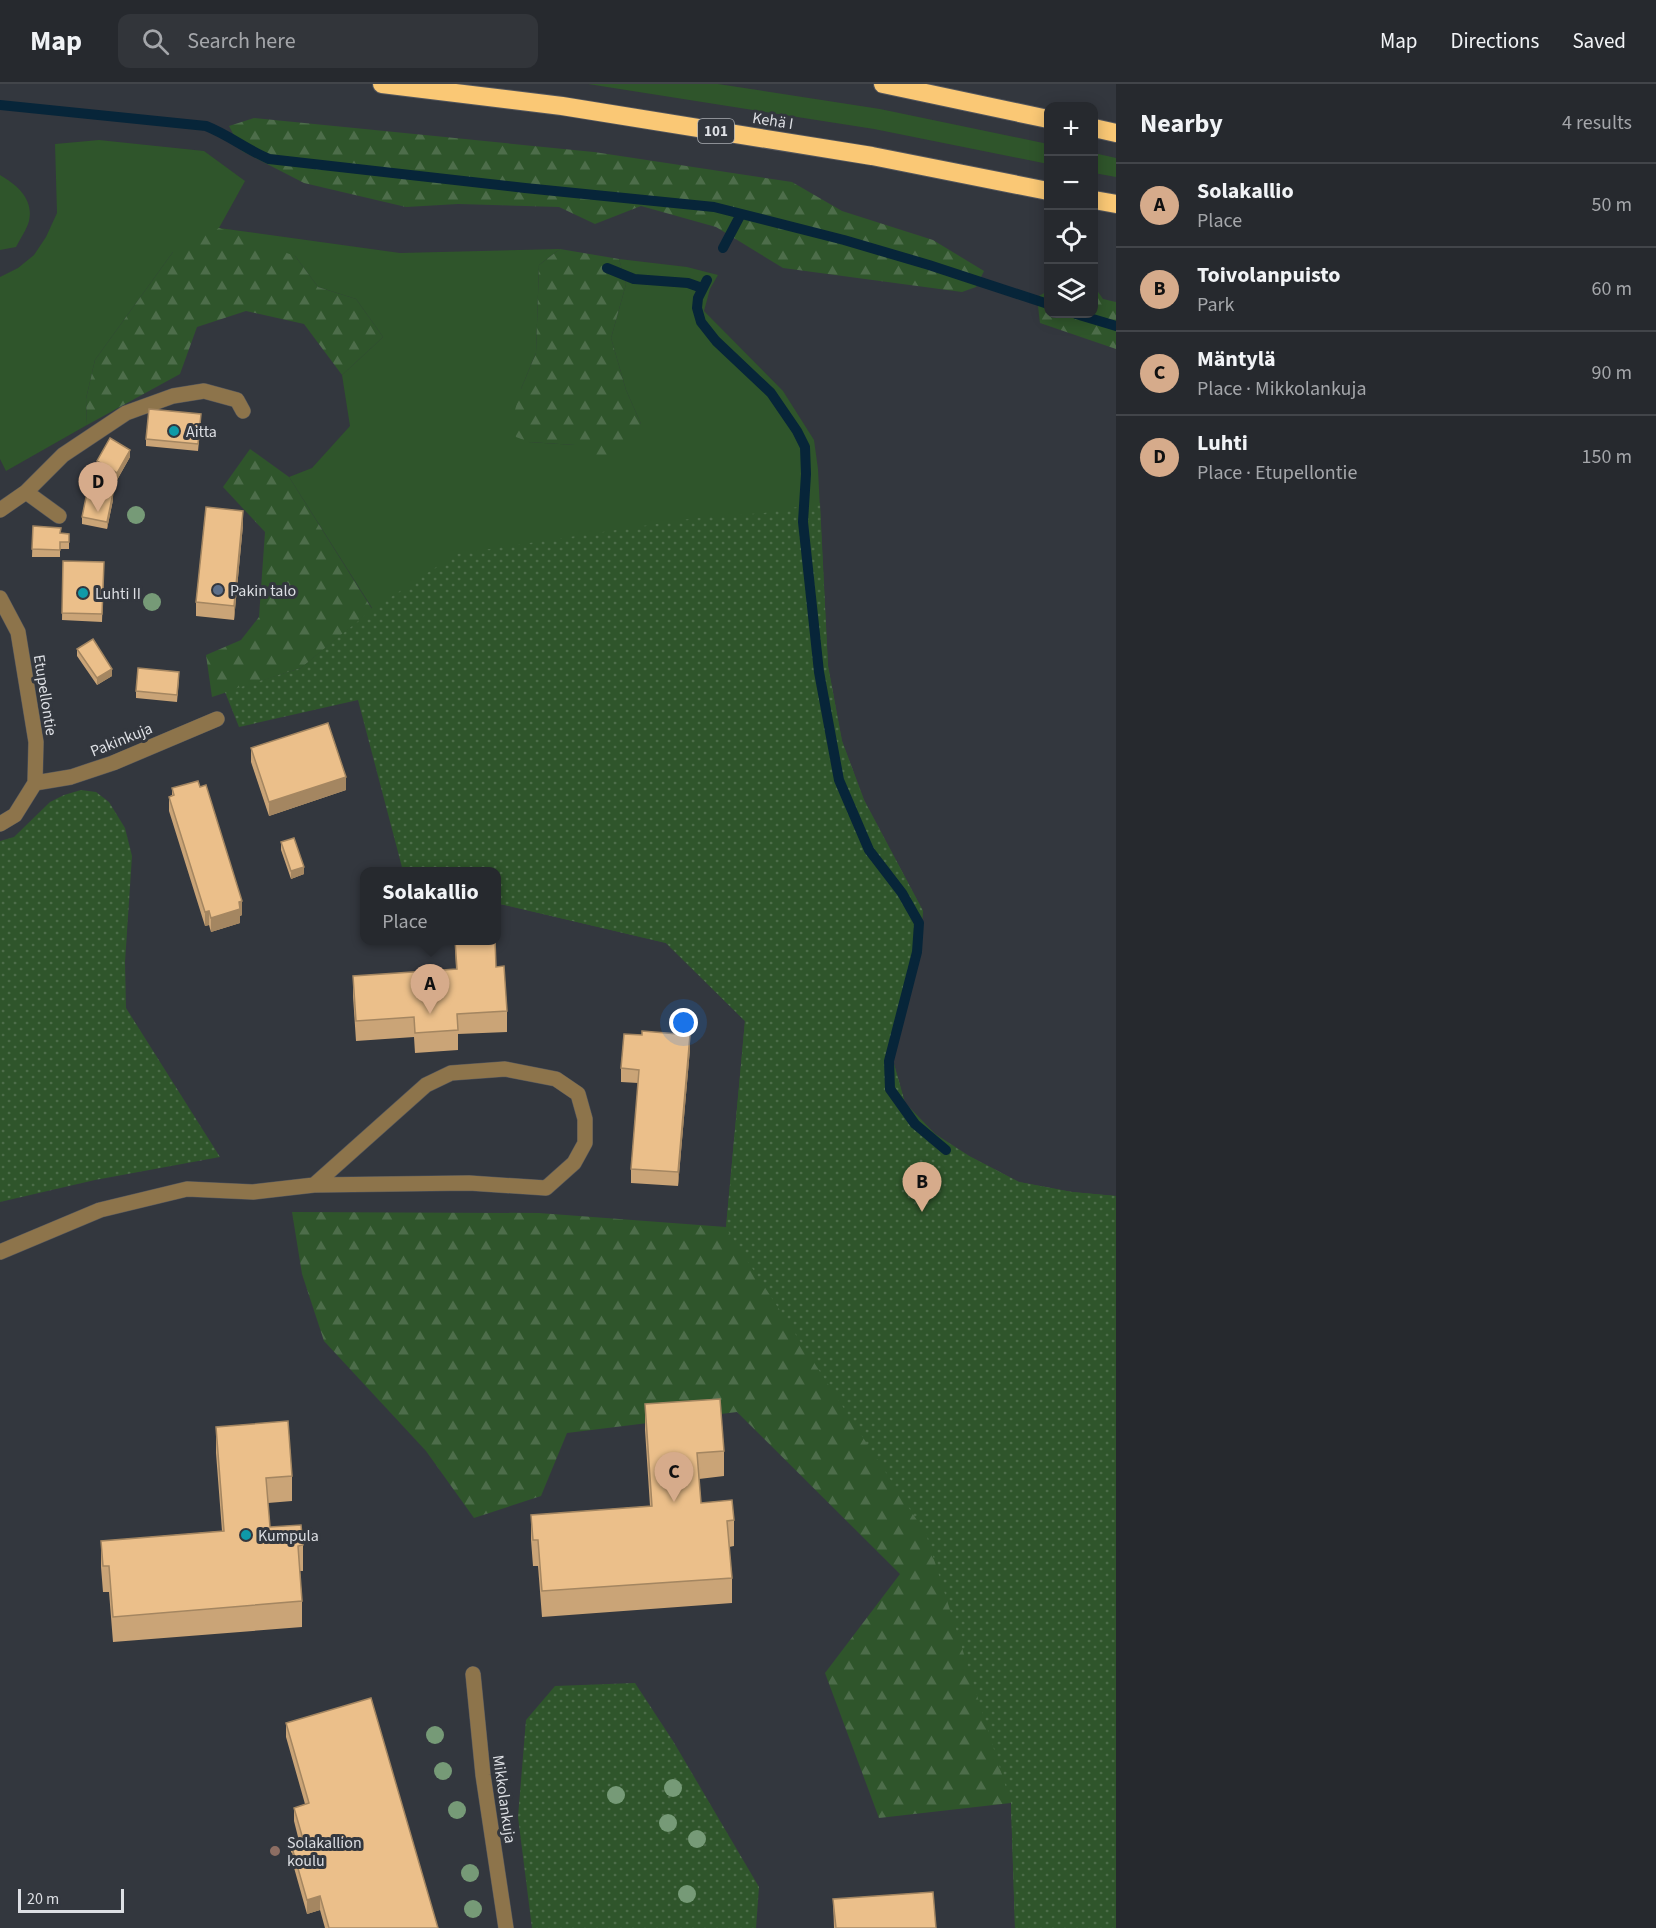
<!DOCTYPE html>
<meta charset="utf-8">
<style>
:root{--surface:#26292e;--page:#32353a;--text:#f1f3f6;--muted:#a4a6aa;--line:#42454a;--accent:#d6ab8b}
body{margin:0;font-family:"Source Sans 3",sans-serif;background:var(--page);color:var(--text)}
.controls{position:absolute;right:18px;top:18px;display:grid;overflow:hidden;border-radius:12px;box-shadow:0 3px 15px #0003}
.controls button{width:54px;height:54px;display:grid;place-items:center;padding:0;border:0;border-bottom:2px solid var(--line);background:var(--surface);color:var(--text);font:30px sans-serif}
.scale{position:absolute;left:18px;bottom:15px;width:106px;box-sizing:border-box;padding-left:6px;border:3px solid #dddfe4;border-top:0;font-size:16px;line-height:21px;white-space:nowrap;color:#dddfe4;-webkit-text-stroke:4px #33373e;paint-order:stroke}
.you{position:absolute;left:684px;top:939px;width:21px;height:21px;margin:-15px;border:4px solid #fff;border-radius:50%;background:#1a73e8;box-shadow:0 0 0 9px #1a73e833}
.badge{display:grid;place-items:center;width:39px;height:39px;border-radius:50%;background:var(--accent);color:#111;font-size:20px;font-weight:700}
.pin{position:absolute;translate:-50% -50px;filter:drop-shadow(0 2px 3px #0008)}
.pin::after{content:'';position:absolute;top:32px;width:21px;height:18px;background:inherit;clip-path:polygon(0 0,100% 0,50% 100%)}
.popup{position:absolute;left:360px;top:783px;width:141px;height:78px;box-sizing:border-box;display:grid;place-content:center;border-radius:12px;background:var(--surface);filter:drop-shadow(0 2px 4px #0005);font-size:20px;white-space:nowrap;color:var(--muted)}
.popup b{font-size:22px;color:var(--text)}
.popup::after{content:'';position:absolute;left:50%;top:100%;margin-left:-12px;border:12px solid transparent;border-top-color:var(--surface)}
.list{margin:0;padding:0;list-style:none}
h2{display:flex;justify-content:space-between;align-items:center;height:78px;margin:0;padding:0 24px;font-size:26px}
h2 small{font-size:20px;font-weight:400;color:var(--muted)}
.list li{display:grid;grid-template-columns:39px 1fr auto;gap:18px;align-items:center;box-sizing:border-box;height:84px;padding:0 24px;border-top:2px solid var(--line)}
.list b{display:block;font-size:22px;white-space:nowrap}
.list p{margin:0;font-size:20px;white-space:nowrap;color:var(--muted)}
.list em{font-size:20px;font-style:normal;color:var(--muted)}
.icon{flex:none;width:33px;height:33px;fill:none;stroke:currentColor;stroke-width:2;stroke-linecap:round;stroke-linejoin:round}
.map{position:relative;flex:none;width:1116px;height:1844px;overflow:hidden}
header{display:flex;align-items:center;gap:36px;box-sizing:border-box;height:84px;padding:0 30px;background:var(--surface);border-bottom:2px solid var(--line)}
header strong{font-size:28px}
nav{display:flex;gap:33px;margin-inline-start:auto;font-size:21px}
.search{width:420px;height:54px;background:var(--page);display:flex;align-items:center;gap:15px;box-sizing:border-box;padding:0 21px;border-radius:12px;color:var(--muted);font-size:22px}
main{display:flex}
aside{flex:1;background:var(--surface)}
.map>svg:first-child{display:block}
</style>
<header>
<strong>Map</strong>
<div class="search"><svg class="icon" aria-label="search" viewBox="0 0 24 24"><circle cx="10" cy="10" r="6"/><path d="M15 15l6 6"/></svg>Search here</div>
<nav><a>Map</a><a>Directions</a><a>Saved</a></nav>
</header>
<main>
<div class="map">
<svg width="1116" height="1844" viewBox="0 0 1116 1844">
<defs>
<pattern id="forest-firs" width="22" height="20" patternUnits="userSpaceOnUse" patternTransform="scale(1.5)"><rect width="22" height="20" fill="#2f552b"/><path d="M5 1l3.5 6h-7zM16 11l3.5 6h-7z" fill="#4d6d4a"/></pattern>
<pattern id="park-dots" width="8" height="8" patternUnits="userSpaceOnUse" patternTransform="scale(1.5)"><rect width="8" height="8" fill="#2f552b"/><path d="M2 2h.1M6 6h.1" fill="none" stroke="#4d6d4a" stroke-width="1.8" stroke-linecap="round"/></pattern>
</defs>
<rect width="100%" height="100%" fill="#33373e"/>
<path fill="#2f552b" d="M 588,0 L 718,0 L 880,25 L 1048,60 L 1048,80 L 874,45 Z
M 99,56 L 204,67 L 245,97 L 219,144 L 400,169 L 560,165 L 539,181 L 536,269 L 521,305 L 529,358 L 575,361 L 641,340 L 626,306 L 611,254 L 626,200 L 619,175 L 687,183 L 718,191 L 710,205 L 704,227 L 783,307 L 814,356 L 818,385 L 828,582 L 425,600 L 301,584 L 372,524 L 289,393 L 312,384 L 350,342 L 342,291 L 383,253 L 356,215 L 318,203 L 295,172 L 173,168 L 95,276 L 86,315 L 87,341 L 6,387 L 0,375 L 0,193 L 18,184 L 34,171 L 46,153 L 57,129 L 55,60 Z
M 1094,69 L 1116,74 L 1116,93 L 1094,89 Z
M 0,91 C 17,101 34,115 29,137 C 27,145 20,155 16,163 L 0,166 Z"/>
<path fill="url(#forest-firs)" d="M 254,34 L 594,68 L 792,98 L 842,127 L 933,156 L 984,187 L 976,203 L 962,208 L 783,184 L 716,143 L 641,122 L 595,140 L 559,123 L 458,120 L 406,123 L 304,99 L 242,67 L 229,42 Z
M 219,144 L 295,172 L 318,203 L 356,215 L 383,253 L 342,291 L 304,240 L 246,227 L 197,243 L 180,290 L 87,341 L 86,315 L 95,276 L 173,168 Z
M 560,165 L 619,175 L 626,200 L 611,254 L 626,306 L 641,340 L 628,371 L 591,379 L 575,361 L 529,358 L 516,353 L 511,340 L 521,305 L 536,269 L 539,181 Z
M 1094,202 L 1103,215 L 1116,218 L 1116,265 L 1040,239 L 1037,213 L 1048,207 L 1048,230 L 1094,230 Z
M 250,365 L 289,393 L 372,525 L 301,584 L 212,613 L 206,571 L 241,556 L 259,533 L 265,448 L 223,403 Z
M 828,582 L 842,657 L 864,716 L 923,827 L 919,868 L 892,973 L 905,1019 L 935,1050 L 969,1072 L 1019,1098 L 1072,1108 L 1116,1112 L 1116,1844 L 1015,1844 L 1011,1719 L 879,1734 L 825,1589 L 900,1490 L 737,1328 L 567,1349 L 541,1412 L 474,1434 L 426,1367 L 324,1257 L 302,1190 L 292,1128 L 539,1129 L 726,1143 L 745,937 L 666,859 L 496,819 L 496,788 L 403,787 Z"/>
<path fill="url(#park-dots)" d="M 820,419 L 828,582 L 842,657 L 864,716 L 923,827 L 919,868 L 892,973 L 905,1019 L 935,1050 L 969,1072 L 1019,1098 L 1072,1108 L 1116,1112 L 1116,1844 L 1015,1844 L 1011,1719 L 926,1450 L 726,1144 L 745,937 L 666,859 L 496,819 L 496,788 L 403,787 L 358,616 L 239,643 L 225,608 L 301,584 L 373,525 L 456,470 L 696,434 L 764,429 Z
M 81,706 L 96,708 L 109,718 L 125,744 L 132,772 L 125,878 L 126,924 L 220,1073 L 95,1096 L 0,1118 L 0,757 L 14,753 L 50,718 L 64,711 Z
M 635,1599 L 673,1657 L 759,1803 L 756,1844 L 532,1844 L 518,1733 L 526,1636 L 555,1602 Z"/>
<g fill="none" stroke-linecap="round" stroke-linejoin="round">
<path stroke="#072539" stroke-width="10" d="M 0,21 L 206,42 C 229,51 247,66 269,75 L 525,104 L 714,123 L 844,156 L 929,181 L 1048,220
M 723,164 L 741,130
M 607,184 L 634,195 L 688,199 L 702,204
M 707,196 L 698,214 L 697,224 L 701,238 L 716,257 L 771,309 L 797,347 L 805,363 L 806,390 L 803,438 L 819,588 L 839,696 L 869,766 L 902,809 L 919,839 L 917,868 L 889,977 L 890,1005 L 915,1040 L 946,1066
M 1076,230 L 1116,242"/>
<g stroke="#52555c" stroke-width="16">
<path id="minor" d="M 26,408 L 59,432
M 0,426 L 26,408 L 63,371 L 126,329 L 173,312 L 204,307 L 237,316 L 243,327
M 0,514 L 18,548 L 36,658 L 35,699 L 15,731 L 0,740
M 35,699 L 71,693 L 113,679 L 217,635
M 0,1168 L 100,1126 L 187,1105 L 253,1108 L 314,1101 L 469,1099 L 546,1104 L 574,1079 L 585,1059 L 585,1035 L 578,1010 L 556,995 L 505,985 L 451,989 L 426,1001 L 314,1101
M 473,1590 L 483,1691 L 506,1844"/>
</g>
<g stroke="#52555c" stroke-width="20">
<path id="highway" d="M 382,0 L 562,22 L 872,72 L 1048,107
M 883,0 L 1048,35
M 1094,44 L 1116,49
M 1094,116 L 1116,120"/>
</g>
<use href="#minor" stroke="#8d744b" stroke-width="15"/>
<use href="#highway" stroke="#fac875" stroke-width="18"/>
</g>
<g fill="#769a77">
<circle cx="136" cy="431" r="9"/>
<circle cx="152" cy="518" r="9"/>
<circle cx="435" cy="1651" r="9"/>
<circle cx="443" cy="1687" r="9"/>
<circle cx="673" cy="1704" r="9"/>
<circle cx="616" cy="1711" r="9"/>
<circle cx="457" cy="1726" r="9"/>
<circle cx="668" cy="1739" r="9"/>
<circle cx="697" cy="1755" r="9"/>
<circle cx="470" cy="1789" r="9"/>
<circle cx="687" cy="1810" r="9"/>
<circle cx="473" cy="1825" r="9"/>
</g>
<path fill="#caa477" d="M 201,337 L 198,367 L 146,362 L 146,355 Z
M 130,373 L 117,396 L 97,385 L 97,377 Z
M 113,416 L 107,445 L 82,440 L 82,433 Z
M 243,441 L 234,536 L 196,532 L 196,518 Z
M 33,442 L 60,449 L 69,450 L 69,465 L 60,465 L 60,473 L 32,473 Z
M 63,477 L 104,478 L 102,538 L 62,536 Z
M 77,565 L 112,592 L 97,601 L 77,572 Z
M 179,595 L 177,618 L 136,614 L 136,607 Z
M 251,664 L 346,706 L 269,732 L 251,678 Z
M 172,704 L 242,831 L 240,832 L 240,839 L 211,848 L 209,841 L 205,842 L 169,727 L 169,713 L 172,711 Z
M 281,758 L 304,790 L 291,795 L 281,766 Z
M 455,856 L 496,883 L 507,927 L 507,948 L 458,950 L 458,966 L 415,969 L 414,953 L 356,957 L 353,912 L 353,892 L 456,886 Z
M 690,965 L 678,1102 L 631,1099 L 631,1085 L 638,999 L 621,998 L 621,984 Z
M 645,1320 L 724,1367 L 724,1392 L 699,1395 L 701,1419 L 734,1436 L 734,1462 L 729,1463 L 732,1494 L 732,1519 L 542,1533 L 538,1482 L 533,1482 L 531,1456 L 531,1431 L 650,1422 L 645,1346 Z
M 216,1343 L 292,1392 L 292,1417 L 268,1419 L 270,1443 L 303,1461 L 303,1487 L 300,1487 L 302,1517 L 302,1543 L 113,1558 L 109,1508 L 103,1508 L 101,1483 L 101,1457 L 222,1447 L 216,1369 Z
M 286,1639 L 438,1844 L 325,1844 L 320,1826 L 307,1830 L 291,1773 L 291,1760 L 299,1757 L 294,1737 L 294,1724 L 305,1720 L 286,1653 Z
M 833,1815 L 936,1844 L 834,1844 Z"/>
<path fill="#a48661" d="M 130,366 L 130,373 L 117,396 L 117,389 Z
M 113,409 L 113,416 L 107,445 L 107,438 Z
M 243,427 L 243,441 L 234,536 L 234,522 Z
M 112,585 L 112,592 L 97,601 L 97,594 Z
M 346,693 L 346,706 L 269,732 L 269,718 Z
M 304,783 L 304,790 L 291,795 L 291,787 Z
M 242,817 L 242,831 L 240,832 L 240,839 L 211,848 L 211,834 Z
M 209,827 L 209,841 L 205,842 L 205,828 Z
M 690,951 L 690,965 L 678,1102 L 678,1088 Z
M 320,1812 L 320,1826 L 307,1830 L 307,1816 Z"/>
<path fill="#ebbf8a" stroke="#a48661" stroke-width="1.5" d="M 149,325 L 201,330 L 198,360 L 146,355 Z
M 110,354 L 130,366 L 117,389 L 97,377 Z
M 88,404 L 113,409 L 107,438 L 82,433 Z
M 206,423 L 243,427 L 234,522 L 196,518 Z
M 33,442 L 61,444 L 60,449 L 69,450 L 69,458 L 60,458 L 60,466 L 32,465 Z
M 63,477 L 104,478 L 102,530 L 62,529 Z
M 93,555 L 112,585 L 97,594 L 77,565 Z
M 138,584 L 179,588 L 177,611 L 136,607 Z
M 328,639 L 346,693 L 269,718 L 251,664 Z
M 198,697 L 200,703 L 206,701 L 242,817 L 239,818 L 240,825 L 211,834 L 209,827 L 205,828 L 169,713 L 174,711 L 172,704 Z
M 294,754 L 304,783 L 291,787 L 281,758 Z
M 455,856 L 495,856 L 496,883 L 504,882 L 507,927 L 457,930 L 458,946 L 415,949 L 414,933 L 356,937 L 353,892 L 457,885 Z
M 642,947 L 690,951 L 678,1088 L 631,1085 L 639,986 L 621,984 L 624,950 L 642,951 Z
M 720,1315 L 724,1367 L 697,1369 L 701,1419 L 732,1416 L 734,1436 L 727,1437 L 732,1494 L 542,1507 L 538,1456 L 533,1456 L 531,1431 L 652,1422 L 645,1320 Z
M 288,1337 L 292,1392 L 266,1394 L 270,1443 L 301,1441 L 303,1461 L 298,1462 L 302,1517 L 113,1533 L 109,1482 L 103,1482 L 101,1457 L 224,1447 L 216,1343 Z
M 371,1614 L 438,1844 L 329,1844 L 320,1812 L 307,1816 L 291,1760 L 303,1755 L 294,1724 L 309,1719 L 286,1639 Z
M 933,1808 L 936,1844 L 836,1844 L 833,1815 Z"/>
<g fill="#0f9aa8" stroke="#33373e" stroke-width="2">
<circle cx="174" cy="347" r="6"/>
<circle cx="83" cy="509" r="6"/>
<circle cx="246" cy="1451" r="6"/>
</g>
<circle fill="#5c6f8a" stroke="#33373e" stroke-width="2" cx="218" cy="506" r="6"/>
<circle fill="#8d6e63" stroke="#33373e" stroke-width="2" cx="275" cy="1767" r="6"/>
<g text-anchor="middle" stroke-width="6" stroke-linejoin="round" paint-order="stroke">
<rect fill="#33373e" stroke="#aaadb2" stroke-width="1.5" x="698" y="35" width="36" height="24" rx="4.5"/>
<g font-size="15" font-weight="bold" fill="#dddfe4">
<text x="716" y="52">101</text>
</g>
<g font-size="16" fill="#dddfe4" stroke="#33373e">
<text transform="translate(773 36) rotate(9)" y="6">Kehä I</text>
<text transform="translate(46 611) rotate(81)" y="6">Etupellontie</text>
<text transform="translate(121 655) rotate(-22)" y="6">Pakinkuja</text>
<text transform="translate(505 1715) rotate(82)" y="6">Mikkolankuja</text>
</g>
<g font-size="16" fill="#dddfe4" stroke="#33373e" text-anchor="start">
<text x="186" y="353">Aitta</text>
<text x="230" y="512">Pakin talo</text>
<text x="95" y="515">Luhti II</text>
<text x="258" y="1457">Kumpula</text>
<text x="287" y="1764">Solakallion<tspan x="287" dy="18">koulu</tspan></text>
</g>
</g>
</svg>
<div class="controls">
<button>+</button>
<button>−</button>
<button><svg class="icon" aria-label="locate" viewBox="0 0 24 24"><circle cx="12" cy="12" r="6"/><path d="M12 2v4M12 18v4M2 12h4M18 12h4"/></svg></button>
<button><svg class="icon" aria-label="layers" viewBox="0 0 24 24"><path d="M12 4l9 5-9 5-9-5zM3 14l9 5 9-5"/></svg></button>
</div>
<div class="scale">20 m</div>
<div class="you"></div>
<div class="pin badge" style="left:430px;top:930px">A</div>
<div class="popup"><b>Solakallio</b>Place</div>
<div class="pin badge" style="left:922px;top:1128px">B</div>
<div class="pin badge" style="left:674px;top:1418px">C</div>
<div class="pin badge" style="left:98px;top:428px">D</div>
</div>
<aside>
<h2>Nearby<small>4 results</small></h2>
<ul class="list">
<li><span class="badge">A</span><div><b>Solakallio</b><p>Place</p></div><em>50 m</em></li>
<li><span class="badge">B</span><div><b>Toivolanpuisto</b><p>Park</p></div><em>60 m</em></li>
<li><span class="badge">C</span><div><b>Mäntylä</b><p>Place · Mikkolankuja</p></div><em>90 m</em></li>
<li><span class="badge">D</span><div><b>Luhti</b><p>Place · Etupellontie</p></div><em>150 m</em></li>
</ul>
</aside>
</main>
